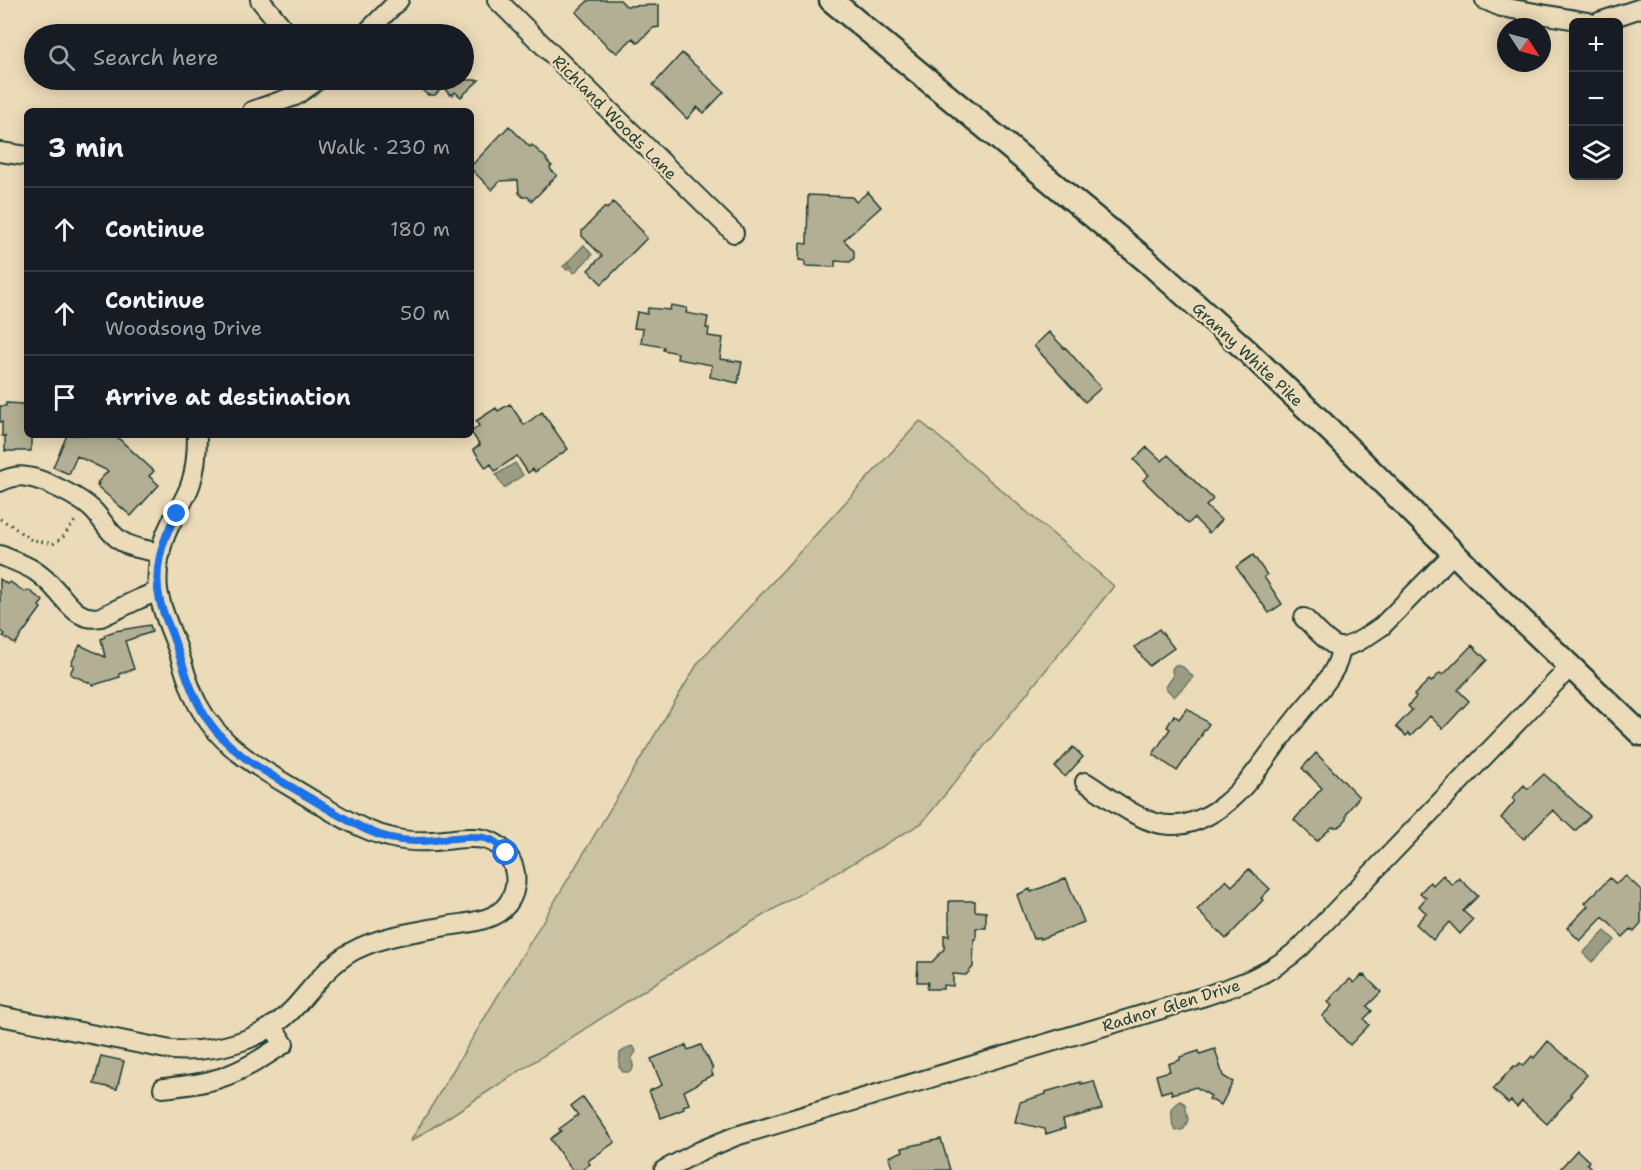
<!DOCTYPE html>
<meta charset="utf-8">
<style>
:root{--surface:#171b24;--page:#20242c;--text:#f1f3f6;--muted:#9ea1a6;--line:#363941}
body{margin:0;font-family:"Shantell Sans",sans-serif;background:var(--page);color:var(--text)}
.controls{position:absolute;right:18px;top:18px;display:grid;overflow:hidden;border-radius:9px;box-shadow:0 3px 15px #0003}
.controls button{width:54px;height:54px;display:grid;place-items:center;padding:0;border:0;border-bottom:2px solid var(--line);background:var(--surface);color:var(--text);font:30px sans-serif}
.compass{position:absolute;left:1497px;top:18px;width:54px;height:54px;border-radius:50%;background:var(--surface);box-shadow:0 3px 15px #0003;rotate:126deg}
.stop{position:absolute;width:18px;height:18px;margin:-14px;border:4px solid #1a73e8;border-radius:50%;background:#fff}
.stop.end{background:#1a73e8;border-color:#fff;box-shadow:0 2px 6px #0008}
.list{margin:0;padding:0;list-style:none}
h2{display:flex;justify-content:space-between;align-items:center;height:78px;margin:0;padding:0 24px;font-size:26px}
h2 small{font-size:20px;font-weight:400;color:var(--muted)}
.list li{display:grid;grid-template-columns:39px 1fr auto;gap:18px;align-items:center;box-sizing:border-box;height:84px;padding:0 24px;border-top:2px solid var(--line)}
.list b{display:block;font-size:22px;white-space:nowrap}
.list p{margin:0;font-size:20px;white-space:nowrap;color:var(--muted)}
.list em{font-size:20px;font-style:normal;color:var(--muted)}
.icon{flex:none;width:33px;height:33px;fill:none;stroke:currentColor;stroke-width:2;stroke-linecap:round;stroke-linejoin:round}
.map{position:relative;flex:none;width:1641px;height:1170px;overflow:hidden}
.search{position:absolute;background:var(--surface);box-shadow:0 3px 15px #0003;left:24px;top:24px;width:450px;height:66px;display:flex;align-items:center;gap:15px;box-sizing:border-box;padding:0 21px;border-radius:33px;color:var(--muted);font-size:22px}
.panel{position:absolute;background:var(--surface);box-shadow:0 3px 15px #0003;left:24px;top:108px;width:450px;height:330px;border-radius:9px}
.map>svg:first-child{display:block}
</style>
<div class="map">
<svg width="1641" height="1170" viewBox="0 0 1641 1170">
<rect width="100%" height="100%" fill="#ecdbb8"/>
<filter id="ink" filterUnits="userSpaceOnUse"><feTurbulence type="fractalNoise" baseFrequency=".0167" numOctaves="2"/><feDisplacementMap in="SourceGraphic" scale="12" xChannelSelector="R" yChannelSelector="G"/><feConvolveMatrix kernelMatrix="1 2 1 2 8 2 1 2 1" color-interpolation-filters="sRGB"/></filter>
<g filter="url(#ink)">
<path fill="#cac2a2" stroke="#74806b" stroke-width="1.5" d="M 920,421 L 1114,586 L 922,823 L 733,933 L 410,1142 L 698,663 Z"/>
<path fill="#9a9d83" stroke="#697763" stroke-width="1.5" d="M 584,245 L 592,255 L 574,273 L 570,269 L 572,267 L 570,265 L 567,270 L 563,266 L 566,264 L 568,265 L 567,263 Z
M 515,463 L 523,475 L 504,488 L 496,475 Z
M 1175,665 L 1183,667 L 1193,677 L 1174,697 L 1165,687 L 1173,677 L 1172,669 Z
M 1605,931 L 1615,940 L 1592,962 L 1583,953 Z
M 633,1046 L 636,1051 L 632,1058 C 632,1064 636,1069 629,1072 L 623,1072 L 619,1067 L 620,1053 L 629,1047 Z
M 1180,1101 L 1185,1104 L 1188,1120 L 1184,1129 L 1176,1131 C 1171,1126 1173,1124 1172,1117 C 1171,1109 1172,1106 1180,1101 Z"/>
<path fill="#b3af94" stroke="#1f3d34" stroke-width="1.5" d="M 589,0 L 620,0 L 626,6 L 659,5 L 659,27 L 653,28 L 638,43 L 633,38 L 617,53 L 612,49 L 611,50 L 594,32 L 576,12 Z
M 682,53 L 724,92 L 704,113 L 697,107 L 687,119 L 653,85 Z
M 421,80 L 479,80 L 461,97 L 455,92 L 453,95 L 451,93 L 450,95 L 443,87 L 435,95 L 428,95 L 422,90 Z
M 509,126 L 530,147 L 532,145 L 547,159 L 546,160 L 552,166 L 550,167 L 551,170 L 557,175 L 532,201 L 528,197 L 523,197 L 519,193 L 518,180 L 500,181 L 492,190 L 471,169 L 471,166 Z
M 868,192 L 881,207 L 844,240 L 854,251 L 854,258 L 850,262 L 835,261 L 835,267 L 805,266 L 805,261 L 799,260 L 800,243 L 807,244 L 808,195 L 852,197 L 856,202 Z
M 613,202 L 643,232 L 642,233 L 647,238 L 602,284 L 588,270 L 602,256 L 582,236 L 582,231 L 605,207 L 607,209 Z
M 671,305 L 687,308 L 686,313 L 708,317 L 706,328 L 709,328 L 708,336 L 723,338 L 720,359 L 742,362 L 738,383 L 710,377 L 712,365 L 677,359 L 678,353 L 663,350 L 664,347 L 641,343 L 643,329 L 634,328 L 637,312 L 647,314 L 648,308 L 670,310 Z
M 1049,332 L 1064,348 L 1065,347 L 1101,388 L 1085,402 L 1034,346 Z
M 6,403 L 23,404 L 23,409 L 27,409 L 27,435 L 31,435 L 31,451 L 5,451 L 5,436 L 2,436 L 2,422 L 0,422 L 0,406 L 6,406 Z
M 510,404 L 524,425 L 542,412 L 568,449 L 535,472 L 533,469 L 528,473 L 517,456 L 495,471 L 491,464 L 486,468 L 473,449 L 480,445 L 471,432 L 479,426 L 476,421 L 496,408 L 498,411 Z
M 67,435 L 110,435 L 119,439 L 154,471 L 149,476 L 159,485 L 131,516 L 97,486 L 99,484 L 97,483 L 108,471 L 77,456 L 69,474 L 53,467 Z
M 1147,447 L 1162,461 L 1168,455 L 1213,499 L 1206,506 L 1221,520 L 1209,533 L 1194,518 L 1188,524 L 1143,480 L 1149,475 L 1134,460 Z
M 1253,555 L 1267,575 L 1264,577 L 1282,604 L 1269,613 L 1236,567 Z
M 0,579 L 7,584 L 10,582 L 25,592 L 28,590 L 43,601 L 39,606 L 41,608 L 15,644 L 3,636 L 5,634 L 0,630 Z
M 150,625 L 152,632 L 125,641 L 134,669 L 119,674 L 120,677 L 94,685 L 70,674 L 74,665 L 71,664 L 80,645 L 105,657 L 101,639 L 105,637 L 104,635 L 115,631 Z
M 1159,629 L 1174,648 L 1149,666 L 1135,647 Z
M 1472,645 L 1487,660 L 1458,690 L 1469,701 L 1443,729 L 1430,716 L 1411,736 L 1408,733 L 1406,736 L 1396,727 L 1412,710 L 1408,706 L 1416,697 L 1414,695 L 1429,680 L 1431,682 L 1440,673 L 1443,675 Z
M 1187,708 L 1209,724 L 1201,735 L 1202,735 L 1177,771 L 1153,754 L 1170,729 L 1167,727 L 1174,715 L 1179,719 Z
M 1073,747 L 1083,757 L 1065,777 L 1055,767 Z
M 1316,753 L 1359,797 L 1347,812 L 1346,818 L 1343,824 L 1338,827 L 1332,827 L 1317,841 L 1294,820 L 1322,788 L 1302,768 Z
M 1544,774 L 1590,816 L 1575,831 L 1553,810 L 1524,839 L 1501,818 L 1515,801 L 1512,798 L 1524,785 L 1528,789 Z
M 1249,869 L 1270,889 L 1261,898 L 1263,900 L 1226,939 L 1197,910 L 1226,880 L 1232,886 Z
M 1443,875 L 1452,885 L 1459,878 L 1478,896 L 1463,911 L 1473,920 L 1460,934 L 1449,922 L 1433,940 L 1416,924 L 1426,913 L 1419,906 L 1426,898 L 1420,893 L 1430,882 L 1433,885 Z
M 1626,876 L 1641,890 L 1641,924 L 1634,932 L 1631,929 L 1623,937 L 1603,917 L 1580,941 L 1567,928 L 1588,906 L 1585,903 L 1610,878 L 1616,884 Z
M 1066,878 L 1084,922 L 1040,939 L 1039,937 L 1033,939 L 1017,895 L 1030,889 L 1031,892 Z
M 949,901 L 975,901 L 975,911 L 986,912 L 986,928 L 976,928 L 976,939 L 974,939 L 973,967 L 966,975 L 953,974 L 953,986 L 943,985 L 943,989 L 927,989 L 928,982 L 917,982 L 918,962 L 932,962 L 944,949 L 944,935 L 949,936 Z
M 1362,975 L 1363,976 L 1364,975 L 1381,992 L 1367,1006 L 1372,1011 L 1364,1019 L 1369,1025 L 1350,1045 L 1322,1016 L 1332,1006 L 1328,1002 L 1337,991 L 1350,979 L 1354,983 Z
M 1548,1041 L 1587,1075 L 1570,1094 L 1572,1096 L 1547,1124 L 1522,1101 L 1517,1107 L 1511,1101 L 1508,1103 L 1493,1089 L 1514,1066 L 1516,1067 L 1520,1063 L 1523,1066 L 1532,1056 L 1534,1058 Z
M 686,1045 L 688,1050 L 701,1045 L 706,1056 L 707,1056 L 713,1069 L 711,1070 L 713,1075 L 702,1080 L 697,1084 L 684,1091 L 689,1104 L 683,1106 L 684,1109 L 661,1118 L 649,1091 L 662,1085 L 651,1059 Z
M 1215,1049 L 1223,1076 L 1233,1082 L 1221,1105 L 1209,1099 L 1211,1096 L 1196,1087 L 1172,1094 L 1171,1090 L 1161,1093 L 1156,1075 L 1170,1071 L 1168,1064 L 1180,1060 L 1180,1057 L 1199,1051 L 1200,1054 Z
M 101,1056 L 124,1061 L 117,1089 L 94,1084 Z
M 1094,1081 L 1102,1109 L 1063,1120 L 1065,1128 L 1046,1134 L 1045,1129 L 1015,1122 L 1020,1102 L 1046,1094 L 1045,1092 L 1081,1082 L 1081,1084 Z
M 583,1097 L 615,1142 L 588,1161 L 590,1164 L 582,1170 L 572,1170 L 550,1139 L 561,1131 L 559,1129 L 578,1115 L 571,1106 Z
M 941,1139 L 950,1170 L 893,1170 L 889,1157 L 903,1151 L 902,1148 Z
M 1577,1150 L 1589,1161 L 1587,1164 L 1593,1170 L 1559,1170 Z"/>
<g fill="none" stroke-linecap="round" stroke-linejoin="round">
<g stroke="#1f3d34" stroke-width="22">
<path id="minor" d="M 260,0 L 288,34
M 497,0 L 734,233
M 1485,0 L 1501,7 L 1588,22
M 1599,22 L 1641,8
M 365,34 L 399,0
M 252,111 L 295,96 L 318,80
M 0,152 L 27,156
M 0,482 C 8,478 18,475 27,477 C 44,479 81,498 93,510 C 103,520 108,533 121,541 C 133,549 147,550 161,553
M 0,555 C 12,560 24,564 35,571 C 42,576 50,583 56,590 C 69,604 79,622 101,617 L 139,599 L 158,591
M 1304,618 C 1313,626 1326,642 1336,646 C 1348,651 1372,633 1382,626 L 1454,553
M 1085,782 C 1108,796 1142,825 1170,825 C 1188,826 1207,817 1221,807 C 1252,784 1271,749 1295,720 C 1307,704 1322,690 1332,673 C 1337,665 1340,656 1341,647
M 0,1016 L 171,1050 C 215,1053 264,1041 295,1007 C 313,987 328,965 353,951 C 381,936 415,932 447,926 C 465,923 489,922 503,909 C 517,896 519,875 510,859 C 492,828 461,840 432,841 C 417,842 403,841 389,837 C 361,830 336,814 311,799 C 267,772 222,751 197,703 C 188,685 183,665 177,647 C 170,628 161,610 158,590 C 156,569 160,545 169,527 C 176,512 186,499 191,483 C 196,468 197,451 197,435
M 163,1088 C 182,1086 202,1084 220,1078 C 243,1071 264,1057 284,1044 L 272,1026
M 664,1170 L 700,1151 L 736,1136 L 1202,997 C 1242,984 1269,975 1301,947 L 1571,666"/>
</g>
<g stroke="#1f3d34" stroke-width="27">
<path id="major" d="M 831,0 L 1147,261 L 1246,350 L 1337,437 L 1503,602 L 1641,734"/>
</g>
<path stroke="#1f3d34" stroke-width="3" stroke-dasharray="1.5 4.5" stroke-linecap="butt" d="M 0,519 L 11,525 L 29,539 L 53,544 L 63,537 L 77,518"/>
<use href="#minor" stroke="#ecdbb8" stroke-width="18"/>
<use href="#major" stroke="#ecdbb8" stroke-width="22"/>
</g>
</g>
<g fill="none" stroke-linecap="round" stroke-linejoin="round" filter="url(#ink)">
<path stroke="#1a73e8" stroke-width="8" d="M 177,514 C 161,540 153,572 160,601 C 163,615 170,627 174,640 C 184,667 191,695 207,719 C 231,755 268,773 303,794 C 324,806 345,820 367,830 C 382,837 399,841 415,841 C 436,842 469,833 488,839 C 496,841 501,847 506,853"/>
</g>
<g text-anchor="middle" stroke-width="5" stroke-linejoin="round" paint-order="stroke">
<g font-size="16" fill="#1f3d34" stroke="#ecdbb8">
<text transform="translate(615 117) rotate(45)" y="6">Richland Woods Lane</text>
<text transform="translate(1248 354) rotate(43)" y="6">Granny White Pike</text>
<text transform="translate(1171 1005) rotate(-17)" y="6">Radnor Glen Drive</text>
</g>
</g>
</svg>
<div class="controls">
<button>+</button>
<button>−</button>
<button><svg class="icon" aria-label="layers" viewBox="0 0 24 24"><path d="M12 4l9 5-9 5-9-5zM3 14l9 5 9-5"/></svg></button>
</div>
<svg class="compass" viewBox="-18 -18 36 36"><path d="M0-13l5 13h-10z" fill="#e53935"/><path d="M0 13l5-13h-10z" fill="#9ea1a6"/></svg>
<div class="stop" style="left:506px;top:853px"></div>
<div class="stop end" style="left:177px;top:514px"></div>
<div class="search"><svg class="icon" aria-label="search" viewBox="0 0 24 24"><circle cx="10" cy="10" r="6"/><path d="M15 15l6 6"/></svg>Search here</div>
<section class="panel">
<h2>3 min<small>Walk · 230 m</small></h2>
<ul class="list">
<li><svg class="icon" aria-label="ahead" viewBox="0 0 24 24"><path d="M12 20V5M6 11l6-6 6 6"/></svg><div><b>Continue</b></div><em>180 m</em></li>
<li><svg class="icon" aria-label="ahead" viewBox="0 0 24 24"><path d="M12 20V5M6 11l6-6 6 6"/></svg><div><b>Continue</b><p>Woodsong Drive</p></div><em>50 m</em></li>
<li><svg class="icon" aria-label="arrive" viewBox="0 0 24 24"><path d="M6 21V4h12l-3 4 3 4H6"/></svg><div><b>Arrive at destination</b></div></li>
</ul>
</section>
</div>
